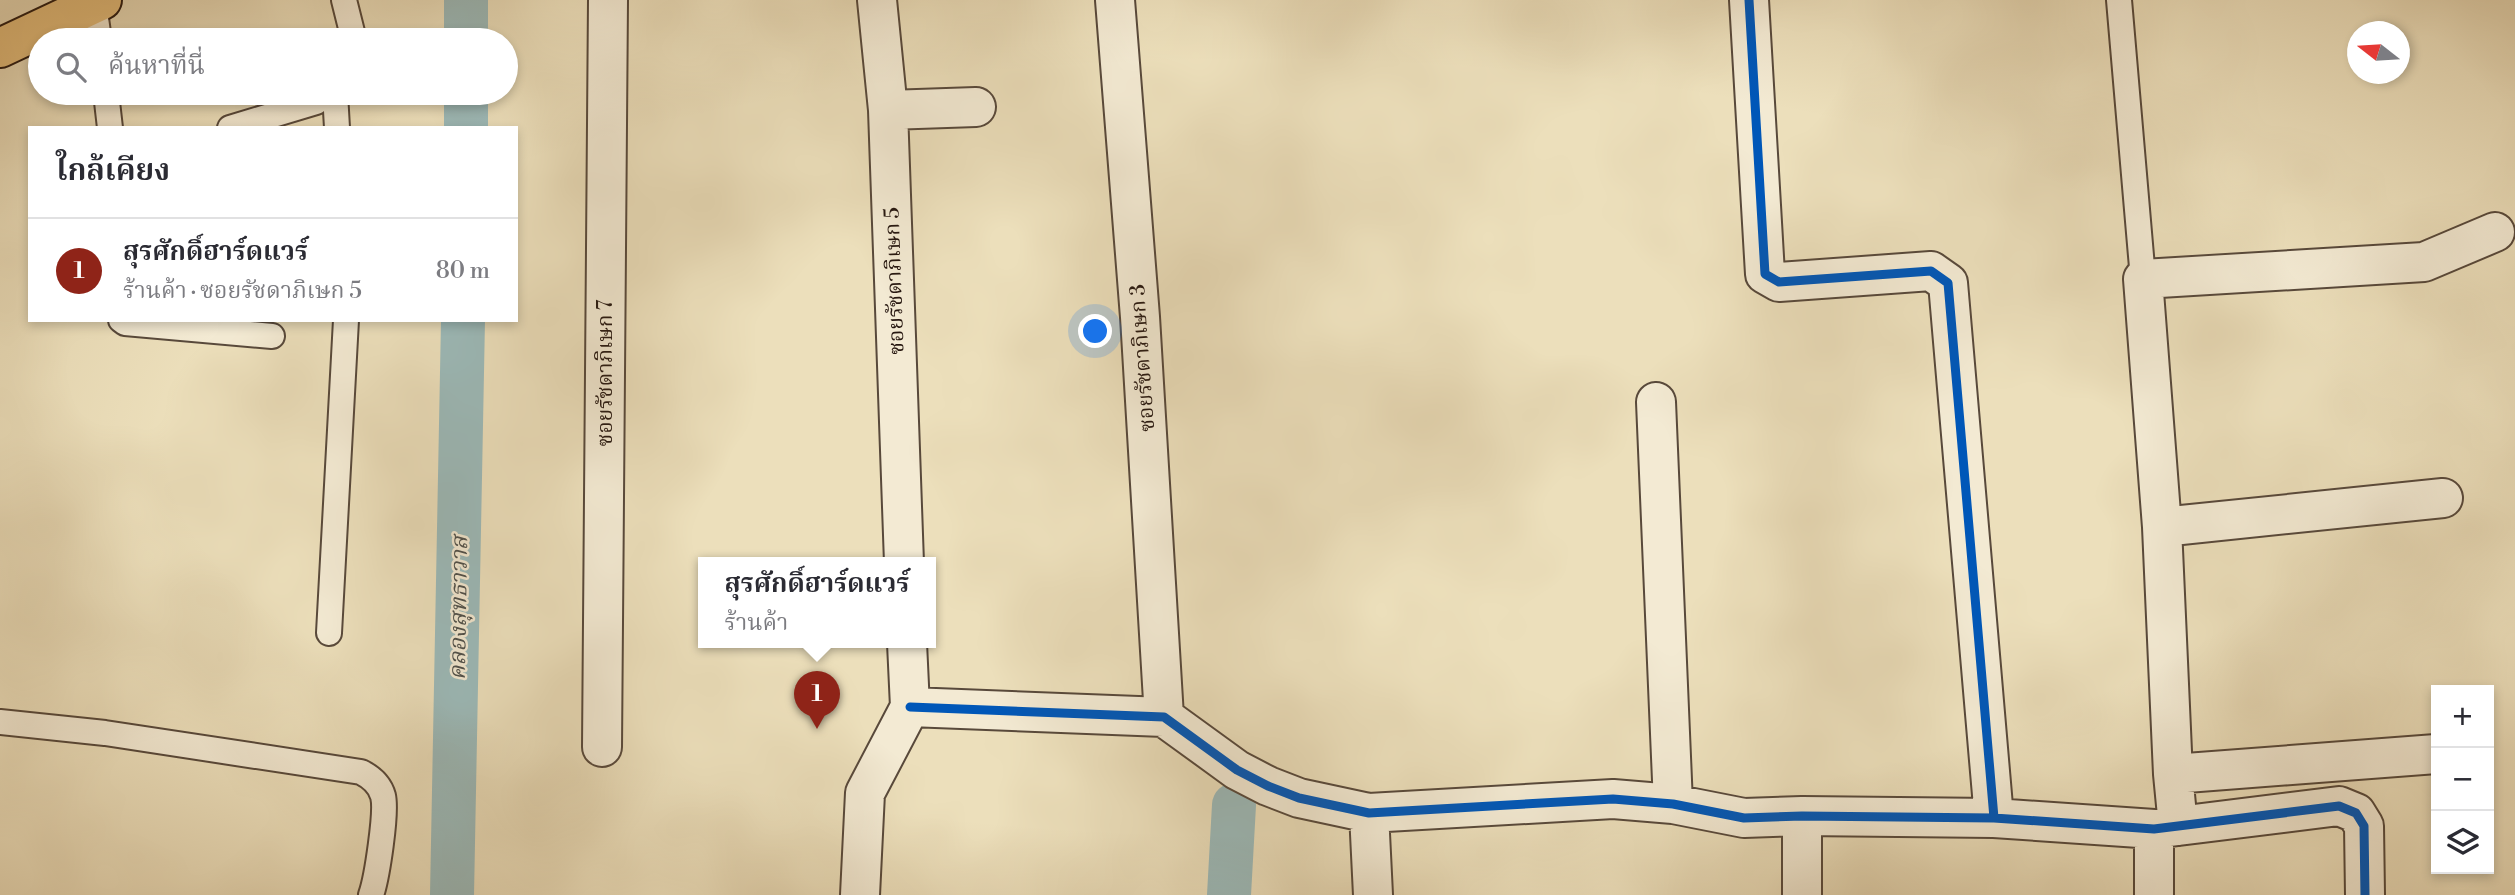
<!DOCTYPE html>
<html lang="th">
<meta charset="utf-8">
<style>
:root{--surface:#fff;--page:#f7f7f7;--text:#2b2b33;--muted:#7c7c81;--line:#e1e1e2;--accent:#8f2418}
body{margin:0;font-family:"Libre Bodoni","Noto Serif Thai",serif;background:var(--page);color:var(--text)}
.controls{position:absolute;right:21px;bottom:21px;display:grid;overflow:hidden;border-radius:0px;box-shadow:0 4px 10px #0003}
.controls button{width:63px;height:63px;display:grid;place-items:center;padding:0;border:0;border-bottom:2px solid var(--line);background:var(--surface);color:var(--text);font:35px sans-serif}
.compass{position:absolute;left:2347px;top:21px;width:63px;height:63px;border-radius:50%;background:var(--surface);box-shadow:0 4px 10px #0003;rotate:287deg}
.you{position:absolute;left:1096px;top:332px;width:24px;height:24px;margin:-18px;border:5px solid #fff;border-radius:50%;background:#1a73e8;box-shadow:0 0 0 10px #1a73e833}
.badge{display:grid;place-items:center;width:46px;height:46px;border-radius:50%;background:var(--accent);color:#fff;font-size:23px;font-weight:700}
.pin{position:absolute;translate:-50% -58px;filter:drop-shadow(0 2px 4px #0008)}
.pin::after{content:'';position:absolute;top:37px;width:24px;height:21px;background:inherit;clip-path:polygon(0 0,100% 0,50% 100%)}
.popup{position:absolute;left:698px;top:557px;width:238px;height:91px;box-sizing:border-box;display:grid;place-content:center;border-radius:0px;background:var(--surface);filter:drop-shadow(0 2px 5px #0005);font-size:23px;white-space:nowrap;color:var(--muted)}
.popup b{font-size:26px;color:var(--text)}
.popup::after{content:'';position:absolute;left:50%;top:100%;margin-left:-14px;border:14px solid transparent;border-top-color:var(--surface)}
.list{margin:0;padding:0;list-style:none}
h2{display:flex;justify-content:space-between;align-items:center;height:91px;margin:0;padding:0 28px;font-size:30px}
h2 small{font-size:23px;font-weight:400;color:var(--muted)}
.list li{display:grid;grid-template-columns:46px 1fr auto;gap:21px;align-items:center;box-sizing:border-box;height:105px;padding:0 28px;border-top:2px solid var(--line)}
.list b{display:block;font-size:26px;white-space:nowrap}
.list p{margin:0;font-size:23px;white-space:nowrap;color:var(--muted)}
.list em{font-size:23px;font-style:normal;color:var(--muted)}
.icon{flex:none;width:38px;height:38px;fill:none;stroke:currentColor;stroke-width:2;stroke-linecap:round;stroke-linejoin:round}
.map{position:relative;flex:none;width:2515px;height:895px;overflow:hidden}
.search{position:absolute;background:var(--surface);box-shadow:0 4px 10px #0003;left:28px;top:28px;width:490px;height:77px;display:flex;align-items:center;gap:18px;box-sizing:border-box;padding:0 24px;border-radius:38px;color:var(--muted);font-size:26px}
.panel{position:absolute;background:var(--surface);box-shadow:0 4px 10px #0003;left:28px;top:126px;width:490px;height:196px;border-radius:0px}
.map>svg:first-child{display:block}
</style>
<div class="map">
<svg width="2515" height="895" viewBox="0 0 2515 895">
<rect width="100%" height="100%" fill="#ecdfbb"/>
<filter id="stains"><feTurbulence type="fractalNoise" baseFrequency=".00286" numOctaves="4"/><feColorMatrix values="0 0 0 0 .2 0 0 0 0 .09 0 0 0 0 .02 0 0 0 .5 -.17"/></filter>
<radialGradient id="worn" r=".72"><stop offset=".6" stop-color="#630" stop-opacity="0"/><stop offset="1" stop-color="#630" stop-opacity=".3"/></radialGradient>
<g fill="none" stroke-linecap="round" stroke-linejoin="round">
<path stroke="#9cbab9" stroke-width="44" d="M 466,0 L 466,40
M 466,93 L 466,128
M 452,895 L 463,320
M 1229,895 L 1234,805"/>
<g stroke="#58493b" stroke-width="28">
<path id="lane" d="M 344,0 L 354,40
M 2119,0 L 2143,279
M 94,4 L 99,40
M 106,93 L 110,128
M 335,93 L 337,128
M 230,128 L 316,102 L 326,93
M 121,320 L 125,323 L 272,336
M 329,633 L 346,320
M 0,722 L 105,733 L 361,772 C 371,777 380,785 383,796 C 387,812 377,878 371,895"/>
</g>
<g stroke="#58493b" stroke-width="42">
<path id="street" d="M 877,0 L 888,110 L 904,563
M 1115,0 L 1140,317 L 1164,717
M 1749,0 L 1765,274 L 1779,282 L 1931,271 L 1948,283 L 1994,818
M 888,110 L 976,107
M 1656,402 L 1673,804
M 2162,527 L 2443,498
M 910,707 L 1164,717 L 1237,770 L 1268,786 L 1299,798 L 1369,813 L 1613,799 L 1673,804 L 1744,818 L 1802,816 L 1994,818 L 2154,829 L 2339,806 L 2356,813 L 2364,826 L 2365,895
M 602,747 L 608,0
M 2173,774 L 2436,754
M 1369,813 L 1373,895
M 2178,826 L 2173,774 L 2162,527 L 2143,279 L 2424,262 L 2495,232
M 2154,829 L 2154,895
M 860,895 L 865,793 L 910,707 L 907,643
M 1802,895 L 1802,816"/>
</g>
<g stroke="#261710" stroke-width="42">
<path id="primary" d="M 0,48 L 102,0"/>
</g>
<use href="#lane" stroke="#f3ead3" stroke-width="24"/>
<use href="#street" stroke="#f3ead3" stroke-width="38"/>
<use href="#primary" stroke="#e6c07e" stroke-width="38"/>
<g stroke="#f3ead3" stroke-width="13">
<path id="cycleway" d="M 1749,0 L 1765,274 L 1779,282 L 1931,271 L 1948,283 L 1994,818
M 910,707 L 1164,717 L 1237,770 L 1268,786 L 1299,798 L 1369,813 L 1613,799 L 1673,804 L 1744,818 L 1802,816 L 1994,818 L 2154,829 L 2339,806 L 2356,813 L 2364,826 L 2365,895"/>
</g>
<use href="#cycleway" stroke="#0057b8" stroke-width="9"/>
</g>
<g text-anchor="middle" stroke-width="5" stroke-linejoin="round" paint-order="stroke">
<g font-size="21" fill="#261710" stroke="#f3ead3">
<text transform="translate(894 281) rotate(-92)" y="7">ซอยรัชดาภิเษก 5</text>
<text transform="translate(1142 358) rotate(-94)" y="7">ซอยรัชดาภิเษก 3</text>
<text transform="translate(605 373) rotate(-90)" y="7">ซอยรัชดาภิเษก 7</text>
</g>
<g font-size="23" font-style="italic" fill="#4f504b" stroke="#f3ead3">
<text transform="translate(458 608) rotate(-89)" y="8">คลองสุทธาวาส</text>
</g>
</g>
<rect width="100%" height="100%" filter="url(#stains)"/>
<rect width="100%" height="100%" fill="url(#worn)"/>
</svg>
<div class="controls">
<button>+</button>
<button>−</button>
<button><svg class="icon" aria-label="layers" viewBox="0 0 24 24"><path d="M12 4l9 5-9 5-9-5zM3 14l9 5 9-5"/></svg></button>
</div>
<svg class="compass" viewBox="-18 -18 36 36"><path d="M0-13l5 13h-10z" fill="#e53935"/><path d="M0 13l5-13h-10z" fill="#7c7c81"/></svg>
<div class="you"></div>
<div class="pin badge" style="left:817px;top:729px">1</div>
<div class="popup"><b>สุรศักดิ์ฮาร์ดแวร์</b>ร้านค้า</div>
<div class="search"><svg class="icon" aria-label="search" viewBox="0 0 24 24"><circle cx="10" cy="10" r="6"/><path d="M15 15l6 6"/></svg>ค้นหาที่นี่</div>
<section class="panel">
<h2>ใกล้เคียง<small></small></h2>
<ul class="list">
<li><span class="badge">1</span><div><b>สุรศักดิ์ฮาร์ดแวร์</b><p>ร้านค้า · ซอยรัชดาภิเษก 5</p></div><em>80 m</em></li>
</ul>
</section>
</div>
